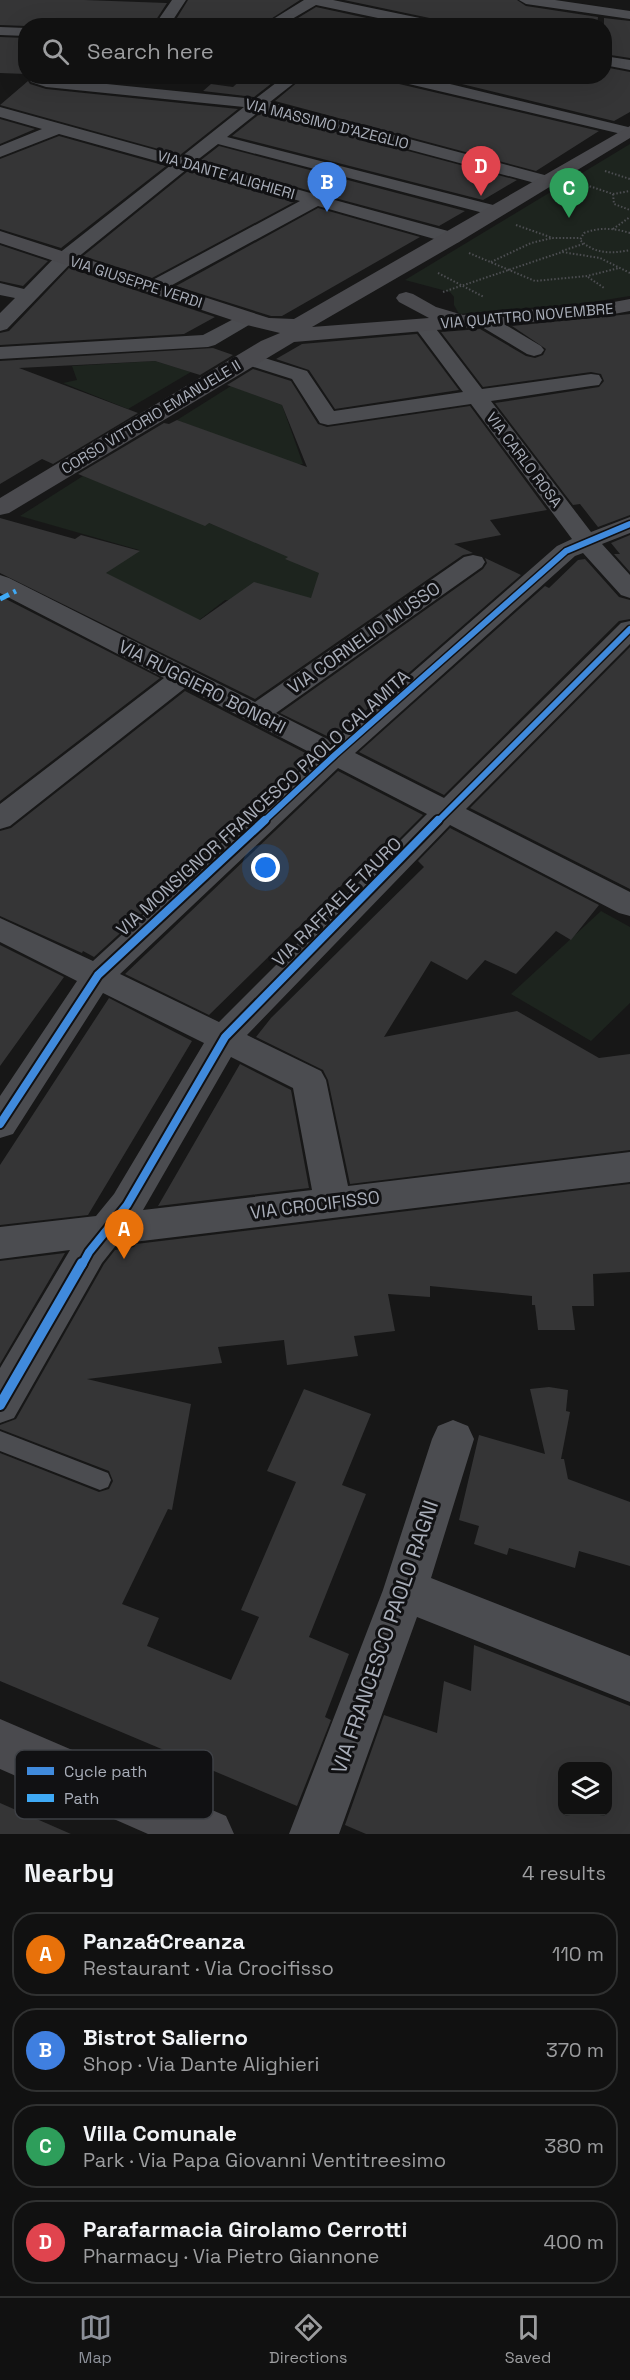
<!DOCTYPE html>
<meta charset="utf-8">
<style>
:root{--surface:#111;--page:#1a1a1a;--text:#f1f3f6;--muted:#9c9d9f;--line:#303131;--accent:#8c9099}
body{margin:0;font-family:"Space Grotesk",sans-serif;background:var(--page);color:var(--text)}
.controls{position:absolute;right:18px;bottom:18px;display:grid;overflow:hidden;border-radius:12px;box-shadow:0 6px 24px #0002}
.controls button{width:54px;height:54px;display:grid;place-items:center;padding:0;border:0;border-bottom:2px solid var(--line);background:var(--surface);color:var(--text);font:30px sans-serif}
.you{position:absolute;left:266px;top:868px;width:21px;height:21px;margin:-15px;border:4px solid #fff;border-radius:50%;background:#1a73e8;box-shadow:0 0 0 9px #1a73e833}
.badge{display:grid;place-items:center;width:39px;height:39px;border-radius:50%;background:var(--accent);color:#fff;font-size:20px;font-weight:700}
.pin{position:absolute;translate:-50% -50px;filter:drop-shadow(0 2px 3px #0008)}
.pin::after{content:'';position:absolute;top:32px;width:21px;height:18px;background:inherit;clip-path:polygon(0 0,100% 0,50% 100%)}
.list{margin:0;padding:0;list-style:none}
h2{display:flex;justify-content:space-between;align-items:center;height:78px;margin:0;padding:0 24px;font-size:26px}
h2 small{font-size:20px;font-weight:400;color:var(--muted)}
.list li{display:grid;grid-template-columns:39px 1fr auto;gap:18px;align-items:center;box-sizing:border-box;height:84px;margin:0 12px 12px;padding:0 12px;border:2px solid var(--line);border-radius:24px}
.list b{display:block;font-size:22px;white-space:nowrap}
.list p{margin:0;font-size:20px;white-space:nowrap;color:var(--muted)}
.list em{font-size:20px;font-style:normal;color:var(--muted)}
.icon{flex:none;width:33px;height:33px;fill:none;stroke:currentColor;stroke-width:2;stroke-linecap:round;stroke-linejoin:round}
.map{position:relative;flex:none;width:630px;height:1834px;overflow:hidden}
.search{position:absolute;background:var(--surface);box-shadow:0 6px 24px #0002;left:18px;right:18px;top:18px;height:66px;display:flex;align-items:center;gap:15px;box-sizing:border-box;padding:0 21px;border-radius:24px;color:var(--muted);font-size:22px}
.sheet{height:462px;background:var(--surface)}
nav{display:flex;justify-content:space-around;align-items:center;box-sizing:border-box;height:84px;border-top:2px solid var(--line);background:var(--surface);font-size:16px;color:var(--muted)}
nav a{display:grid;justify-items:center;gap:3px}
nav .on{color:var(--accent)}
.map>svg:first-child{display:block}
</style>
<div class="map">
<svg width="630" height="1834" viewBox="0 0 630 1834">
<rect width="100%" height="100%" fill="#171717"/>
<path fill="#1d241e" d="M 630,144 L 630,296 L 586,303 L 459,314 L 454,305 L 454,297 L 450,292 L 405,280 Z
M 155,361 L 191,372 L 128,409 L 63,383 L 77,380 L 72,366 Z
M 231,386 L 282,405 L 303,464 L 295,465 L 177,420 Z
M 83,476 L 209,523 L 328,573 L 342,612 L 225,600 L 198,621 L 129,585 L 103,575 L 139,550 L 20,516 Z
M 601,911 L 630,927 L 630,1003 L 591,1041 L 511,994 Z"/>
<path fill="#353536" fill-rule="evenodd" d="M 0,0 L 84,0 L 167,3 L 152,26 L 26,26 L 0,25 Z
M 188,0 L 300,0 L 260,26 L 172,26 Z
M 344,0 L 517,0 L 526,6 L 598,17 L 597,26 L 448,26 L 439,20 Z
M 316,7 L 403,26 L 285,26 Z
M 604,18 L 630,21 L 630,58 L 604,54 Z
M 0,37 L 26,38 L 26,74 L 0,73 Z
M 604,67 L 630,72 L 630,112 L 614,121 L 429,76 L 604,76 Z
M 83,76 L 120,76 L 116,83 L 82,79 Z
M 245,76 L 281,76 L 254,97 L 203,91 L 211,84 L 233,87 Z
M 305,76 L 387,76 L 395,83 L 599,131 L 536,171 L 275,101 Z
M 28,81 L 30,84 L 46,89 L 238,109 L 180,155 L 0,105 Z
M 262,112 L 517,180 L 483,200 L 232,136 Z
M 0,119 L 35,129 L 0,144 Z
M 59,136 L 166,166 L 61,248 L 0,229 L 0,159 Z
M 219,146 L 465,211 L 439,226 L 335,198 L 336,194 L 331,189 L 324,188 L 314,192 L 201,160 Z
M 188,171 L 294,202 L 152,278 L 83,256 Z
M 318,208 L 420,237 L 282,316 L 271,316 L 176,286 Z
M 0,245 L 48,261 L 23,286 L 0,281 Z
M 69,268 L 215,317 L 184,334 L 0,345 L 0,333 L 9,331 Z
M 630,314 L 630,515 L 598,527 L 580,504 L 573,505 L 495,403 L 599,387 L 604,381 L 601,374 L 591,372 L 483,387 L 441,332 L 480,329 L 526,356 L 535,358 L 543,355 L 546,349 L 512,326 Z
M 417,334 L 459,390 L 335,409 L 309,370 L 276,359 L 302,344 Z
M 213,348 L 233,355 L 200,375 L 155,361 L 19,368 L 138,413 L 53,464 L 42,459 L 0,484 L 0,361 Z
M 253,369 L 291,381 L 318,424 L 327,427 L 470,406 L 547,510 L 490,520 L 501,535 L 454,544 L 473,553 L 463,555 L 255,699 L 0,573 L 0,518 L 75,539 L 81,535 L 140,551 L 106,573 L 200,620 L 254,582 L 311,598 L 319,573 L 285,559 L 288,557 L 209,523 L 205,526 L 78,474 L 164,423 L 169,424 L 177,420 L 307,467 L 282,405 L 227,385 Z
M 630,535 L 630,572 L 614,554 L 620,554 L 611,543 Z
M 485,558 L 521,575 L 333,739 L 280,713 L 483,569 L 487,563 Z
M 585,559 L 619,597 L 630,600 L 630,619 L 619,621 L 444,795 L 359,752 L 545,586 L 549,588 L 578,560 Z
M 0,596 L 160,678 L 0,801 Z
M 630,647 L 630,889 L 470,808 Z
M 185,691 L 313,757 L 94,957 L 83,951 L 82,953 L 0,916 L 0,831 L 11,828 Z
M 338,771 L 423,815 L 398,840 L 393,835 L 209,1015 L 125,974 Z
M 450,828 L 599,905 L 571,940 L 556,931 L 516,974 L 485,960 L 467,980 L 431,961 L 384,1037 L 517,1011 L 599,1058 L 630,1054 L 630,1150 L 350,1184 L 328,1080 L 323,1070 L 256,1037 L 271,1018 L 424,867 L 418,861 Z
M 0,945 L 64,977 L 0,1066 Z
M 109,998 L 192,1041 L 88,1215 L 0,1225 L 0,1165 Z
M 240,1064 L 291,1090 L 309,1188 L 158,1206 Z
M 630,1184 L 630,1272 L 593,1274 L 594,1306 L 572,1306 L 575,1330 L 538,1330 L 535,1305 L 532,1305 L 532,1296 L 430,1286 L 430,1297 L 388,1294 L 395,1331 L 354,1336 L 358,1356 L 287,1365 L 284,1340 L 218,1347 L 222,1363 L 87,1379 L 191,1404 L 172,1510 L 168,1509 L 122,1604 L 159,1618 L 147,1646 L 231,1680 L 259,1617 L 241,1610 L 296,1482 L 267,1471 L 304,1389 L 371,1414 L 342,1485 L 366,1494 L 309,1637 L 349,1654 L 325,1717 L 331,1720 L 297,1806 L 0,1681 L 0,1453 L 99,1492 L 109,1489 L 113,1481 L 109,1471 L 0,1429 L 0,1425 L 16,1419 L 104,1264 L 115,1250 L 134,1247 L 136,1244 Z
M 65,1253 L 61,1260 L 0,1364 L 0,1261 Z
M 549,1387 L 568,1390 L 566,1411 L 570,1412 L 561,1459 L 564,1459 L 568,1479 L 630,1502 L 630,1566 L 579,1551 L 575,1568 L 509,1548 L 507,1555 L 474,1544 L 479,1526 L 459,1520 L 479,1435 L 545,1454 L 530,1389 Z
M 474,1645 L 630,1706 L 630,1834 L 366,1834 L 345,1825 L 384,1715 L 437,1733 L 444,1681 L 471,1691 ZM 562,1767 L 608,1767 L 608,1812 L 562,1812 Z
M 0,1803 L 71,1834 L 0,1834 Z"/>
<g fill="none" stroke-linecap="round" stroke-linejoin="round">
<path stroke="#4d4e52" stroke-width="2" stroke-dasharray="1.5 2" stroke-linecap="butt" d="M 605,171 L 630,179
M 583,184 L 613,194 L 630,191
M 613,194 L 614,204 L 630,210
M 516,225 L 553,238 L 580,238
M 613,229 L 630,217
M 630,233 C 614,228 599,227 584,233 L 580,240 C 594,254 612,254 630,250
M 562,251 L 583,244
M 469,253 L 535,281 L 587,276 L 619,268
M 491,262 L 531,243 L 552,238
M 438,273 L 484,297
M 588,277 L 604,288
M 443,292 L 562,252 L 600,258 L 630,273"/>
<path fill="#4b4c50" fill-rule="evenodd" d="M 0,1431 L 108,1473 L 111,1480 L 108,1487 L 100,1490 L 0,1451 Z"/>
<path fill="#4b4c50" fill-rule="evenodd" d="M 172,0 L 186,0 L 169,26 L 154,26 Z
M 304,0 L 333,0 L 439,22 L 446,26 L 416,26 L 316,5 L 280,26 L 262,26 Z
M 519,0 L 555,0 L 630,11 L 630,19 L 526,4 Z
M 0,27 L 26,28 L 26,36 L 0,35 Z
M 604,56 L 630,60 L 630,70 L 604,65 Z
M 28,76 L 255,99 L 285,76 L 303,76 L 270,102 L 552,177 L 555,181 L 552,185 L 546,186 L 261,110 L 227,137 L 501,207 L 504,211 L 501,215 L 495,216 L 218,144 L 196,161 L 314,194 L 325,190 L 331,191 L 334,195 L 331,199 L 459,234 L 461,238 L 459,242 L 452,244 L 318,206 L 161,291 L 147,291 L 144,287 L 147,283 L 300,201 L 187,169 L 72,262 L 7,329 L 0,331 L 0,313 L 15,298 L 0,295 L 0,283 L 24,289 L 58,254 L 171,165 L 59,134 L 0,157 L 0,146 L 42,129 L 0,117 L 0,107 L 181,157 L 244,107 L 46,87 L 31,82 Z
M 389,76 L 417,76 L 628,127 L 630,128 L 630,136 L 396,81 Z
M 247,312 L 254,314 L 257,318 L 254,322 L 215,345 L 208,347 L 0,359 L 0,347 L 203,335 Z
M 484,314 L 491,316 L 541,346 L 544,350 L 541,354 L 534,356 L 527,354 L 477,324 L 474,320 L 477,316 Z
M 423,319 L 430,321 L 482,389 L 591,374 L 599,375 L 602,380 L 599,385 L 591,386 L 491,401 L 591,532 L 630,517 L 630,533 L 602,544 L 630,575 L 630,598 L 621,595 L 583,553 L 575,556 L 355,753 L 444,798 L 621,623 L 630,621 L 630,644 L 466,809 L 630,892 L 630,916 L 619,913 L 450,825 L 247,1035 L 321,1071 L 326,1080 L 348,1186 L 630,1152 L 630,1182 L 117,1244 L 102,1263 L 14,1418 L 0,1423 L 0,1368 L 70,1250 L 0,1259 L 0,1227 L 96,1216 L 114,1194 L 204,1043 L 103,993 L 13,1134 L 0,1138 L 0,1096 L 77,981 L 0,942 L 0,918 L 93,961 L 317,756 L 185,688 L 10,826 L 0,829 L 0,804 L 164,678 L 0,593 L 0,575 L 9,578 L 255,702 L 464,557 L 473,555 L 482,557 L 485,562 L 482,567 L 276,713 L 333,742 L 557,546 L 572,539 L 471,404 L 328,425 L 320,423 L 292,379 L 241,363 L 238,359 L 241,355 L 248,353 L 307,371 L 334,411 L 463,392 L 413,325 L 416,321 ZM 338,768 L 427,814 L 219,1022 L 120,974 ZM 231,1057 L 293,1088 L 312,1190 L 143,1210 Z
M 453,1420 L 468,1426 L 474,1439 L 431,1578 L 630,1656 L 630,1702 L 417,1617 L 339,1834 L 289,1834 L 383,1590 L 432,1439 L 438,1426 Z"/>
<path fill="#4a4a4e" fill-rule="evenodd" d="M 630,126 L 630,138 L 459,242 L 312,327 L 429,318 L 399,302 L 396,298 L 399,294 L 406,292 L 413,294 L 436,307 L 463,315 L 603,304 L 630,299 L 630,311 L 603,316 L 294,342 L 9,513 L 0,515 L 0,498 L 261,341 L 280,333 L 247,325 L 0,243 L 0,231 L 269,318 L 294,319 Z
M 0,1719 L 226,1816 L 234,1834 L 148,1834 L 0,1769 Z"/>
<path stroke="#3fa9f5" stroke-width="5" stroke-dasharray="10 5" stroke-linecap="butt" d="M 0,599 L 16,591"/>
<g stroke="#111113" stroke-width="9">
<path id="cycleway-far2" d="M 263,822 L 335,755 L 566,551 L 630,524
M 437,822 L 630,629"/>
</g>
<g stroke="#111113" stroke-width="12">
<path id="cycleway-far1" d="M 0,1124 L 98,975 L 265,820
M 82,1265 L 89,1252 L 127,1205 L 225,1037 L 438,820"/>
</g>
<g stroke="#111113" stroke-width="14">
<path id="cycleway" d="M 0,1405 L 82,1263"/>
</g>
<use href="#cycleway-far2" stroke="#408adc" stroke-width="6"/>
<use href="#cycleway-far1" stroke="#408adc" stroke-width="8"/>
<use href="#cycleway" stroke="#408adc" stroke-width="10"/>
</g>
<g text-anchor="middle" stroke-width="6" stroke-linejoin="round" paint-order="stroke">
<g font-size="15" fill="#a8adb8" stroke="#111113">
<text transform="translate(327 124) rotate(14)" y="5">VIA MASSIMO D'AZEGLIO</text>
<text transform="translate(226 175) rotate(16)" y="5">VIA DANTE ALIGHIERI</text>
<text transform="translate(136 282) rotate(18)" y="5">VIA GIUSEPPE VERDI</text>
<text transform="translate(527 316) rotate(-5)" y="5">VIA QUATTRO NOVEMBRE</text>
<text transform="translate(151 417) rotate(-31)" y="5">CORSO VITTORIO EMANUELE II</text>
<text transform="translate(524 460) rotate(53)" y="5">VIA CARLO ROSA</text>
</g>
<g font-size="18" fill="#a8adb8" stroke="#111113">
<text transform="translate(364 638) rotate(-35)" y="6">VIA CORNELIO MUSSO</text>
<text transform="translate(202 687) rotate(27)" y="6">VIA RUGGIERO BONGHI</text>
<text transform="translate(263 803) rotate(-42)" y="6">VIA MONSIGNOR FRANCESCO PAOLO CALAMITA</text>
<text transform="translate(337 902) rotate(-45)" y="6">VIA RAFFAELE TAURO</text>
<text transform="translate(315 1205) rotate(-7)" y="6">VIA CROCIFISSO</text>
</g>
<g font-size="21" fill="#a8adb8" stroke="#111113">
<text transform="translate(385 1637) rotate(-71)" y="7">VIA FRANCESCO PAOLO RAGNI</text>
</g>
</g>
<rect x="15" y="1750" width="198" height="69" rx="9" fill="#111113" stroke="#3e4045" stroke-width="1.5"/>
<rect x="27" y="1767" width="27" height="8" fill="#408adc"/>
<rect x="27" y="1794" width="27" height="8" fill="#3fa9f5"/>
<g font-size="16" fill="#a8adb8">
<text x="64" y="1777">Cycle path</text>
<text x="64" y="1804">Path</text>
</g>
</svg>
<div class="controls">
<button><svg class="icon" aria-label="layers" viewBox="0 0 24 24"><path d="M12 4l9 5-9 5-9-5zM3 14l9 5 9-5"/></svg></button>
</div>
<div class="you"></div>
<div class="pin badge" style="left:124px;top:1259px;background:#e8710a">A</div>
<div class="pin badge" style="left:327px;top:212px;background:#3f7fe0">B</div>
<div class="pin badge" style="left:569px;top:218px;background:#2e9e5b">C</div>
<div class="pin badge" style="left:481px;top:196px;background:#e0444e">D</div>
<div class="search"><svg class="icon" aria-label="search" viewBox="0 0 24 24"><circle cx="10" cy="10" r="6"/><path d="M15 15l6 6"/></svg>Search here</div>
</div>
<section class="sheet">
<h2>Nearby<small>4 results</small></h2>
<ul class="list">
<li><span class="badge" style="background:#e8710a">A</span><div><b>Panza&amp;Creanza</b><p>Restaurant · Via Crocifisso</p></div><em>110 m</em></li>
<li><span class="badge" style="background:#3f7fe0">B</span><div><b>Bistrot Salierno</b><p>Shop · Via Dante Alighieri</p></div><em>370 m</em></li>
<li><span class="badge" style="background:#2e9e5b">C</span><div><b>Villa Comunale</b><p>Park · Via Papa Giovanni Ventitreesimo</p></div><em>380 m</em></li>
<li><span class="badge" style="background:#e0444e">D</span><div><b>Parafarmacia Girolamo Cerrotti</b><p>Pharmacy · Via Pietro Giannone</p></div><em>400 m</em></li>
</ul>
</section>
<nav>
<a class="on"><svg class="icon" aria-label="map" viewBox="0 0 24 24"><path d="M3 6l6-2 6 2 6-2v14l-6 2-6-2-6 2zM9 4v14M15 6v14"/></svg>Map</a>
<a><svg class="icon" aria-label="directions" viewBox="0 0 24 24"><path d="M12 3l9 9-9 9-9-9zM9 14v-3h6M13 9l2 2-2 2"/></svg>Directions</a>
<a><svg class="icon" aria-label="saved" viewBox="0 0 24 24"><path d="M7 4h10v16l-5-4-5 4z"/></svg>Saved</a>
</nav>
